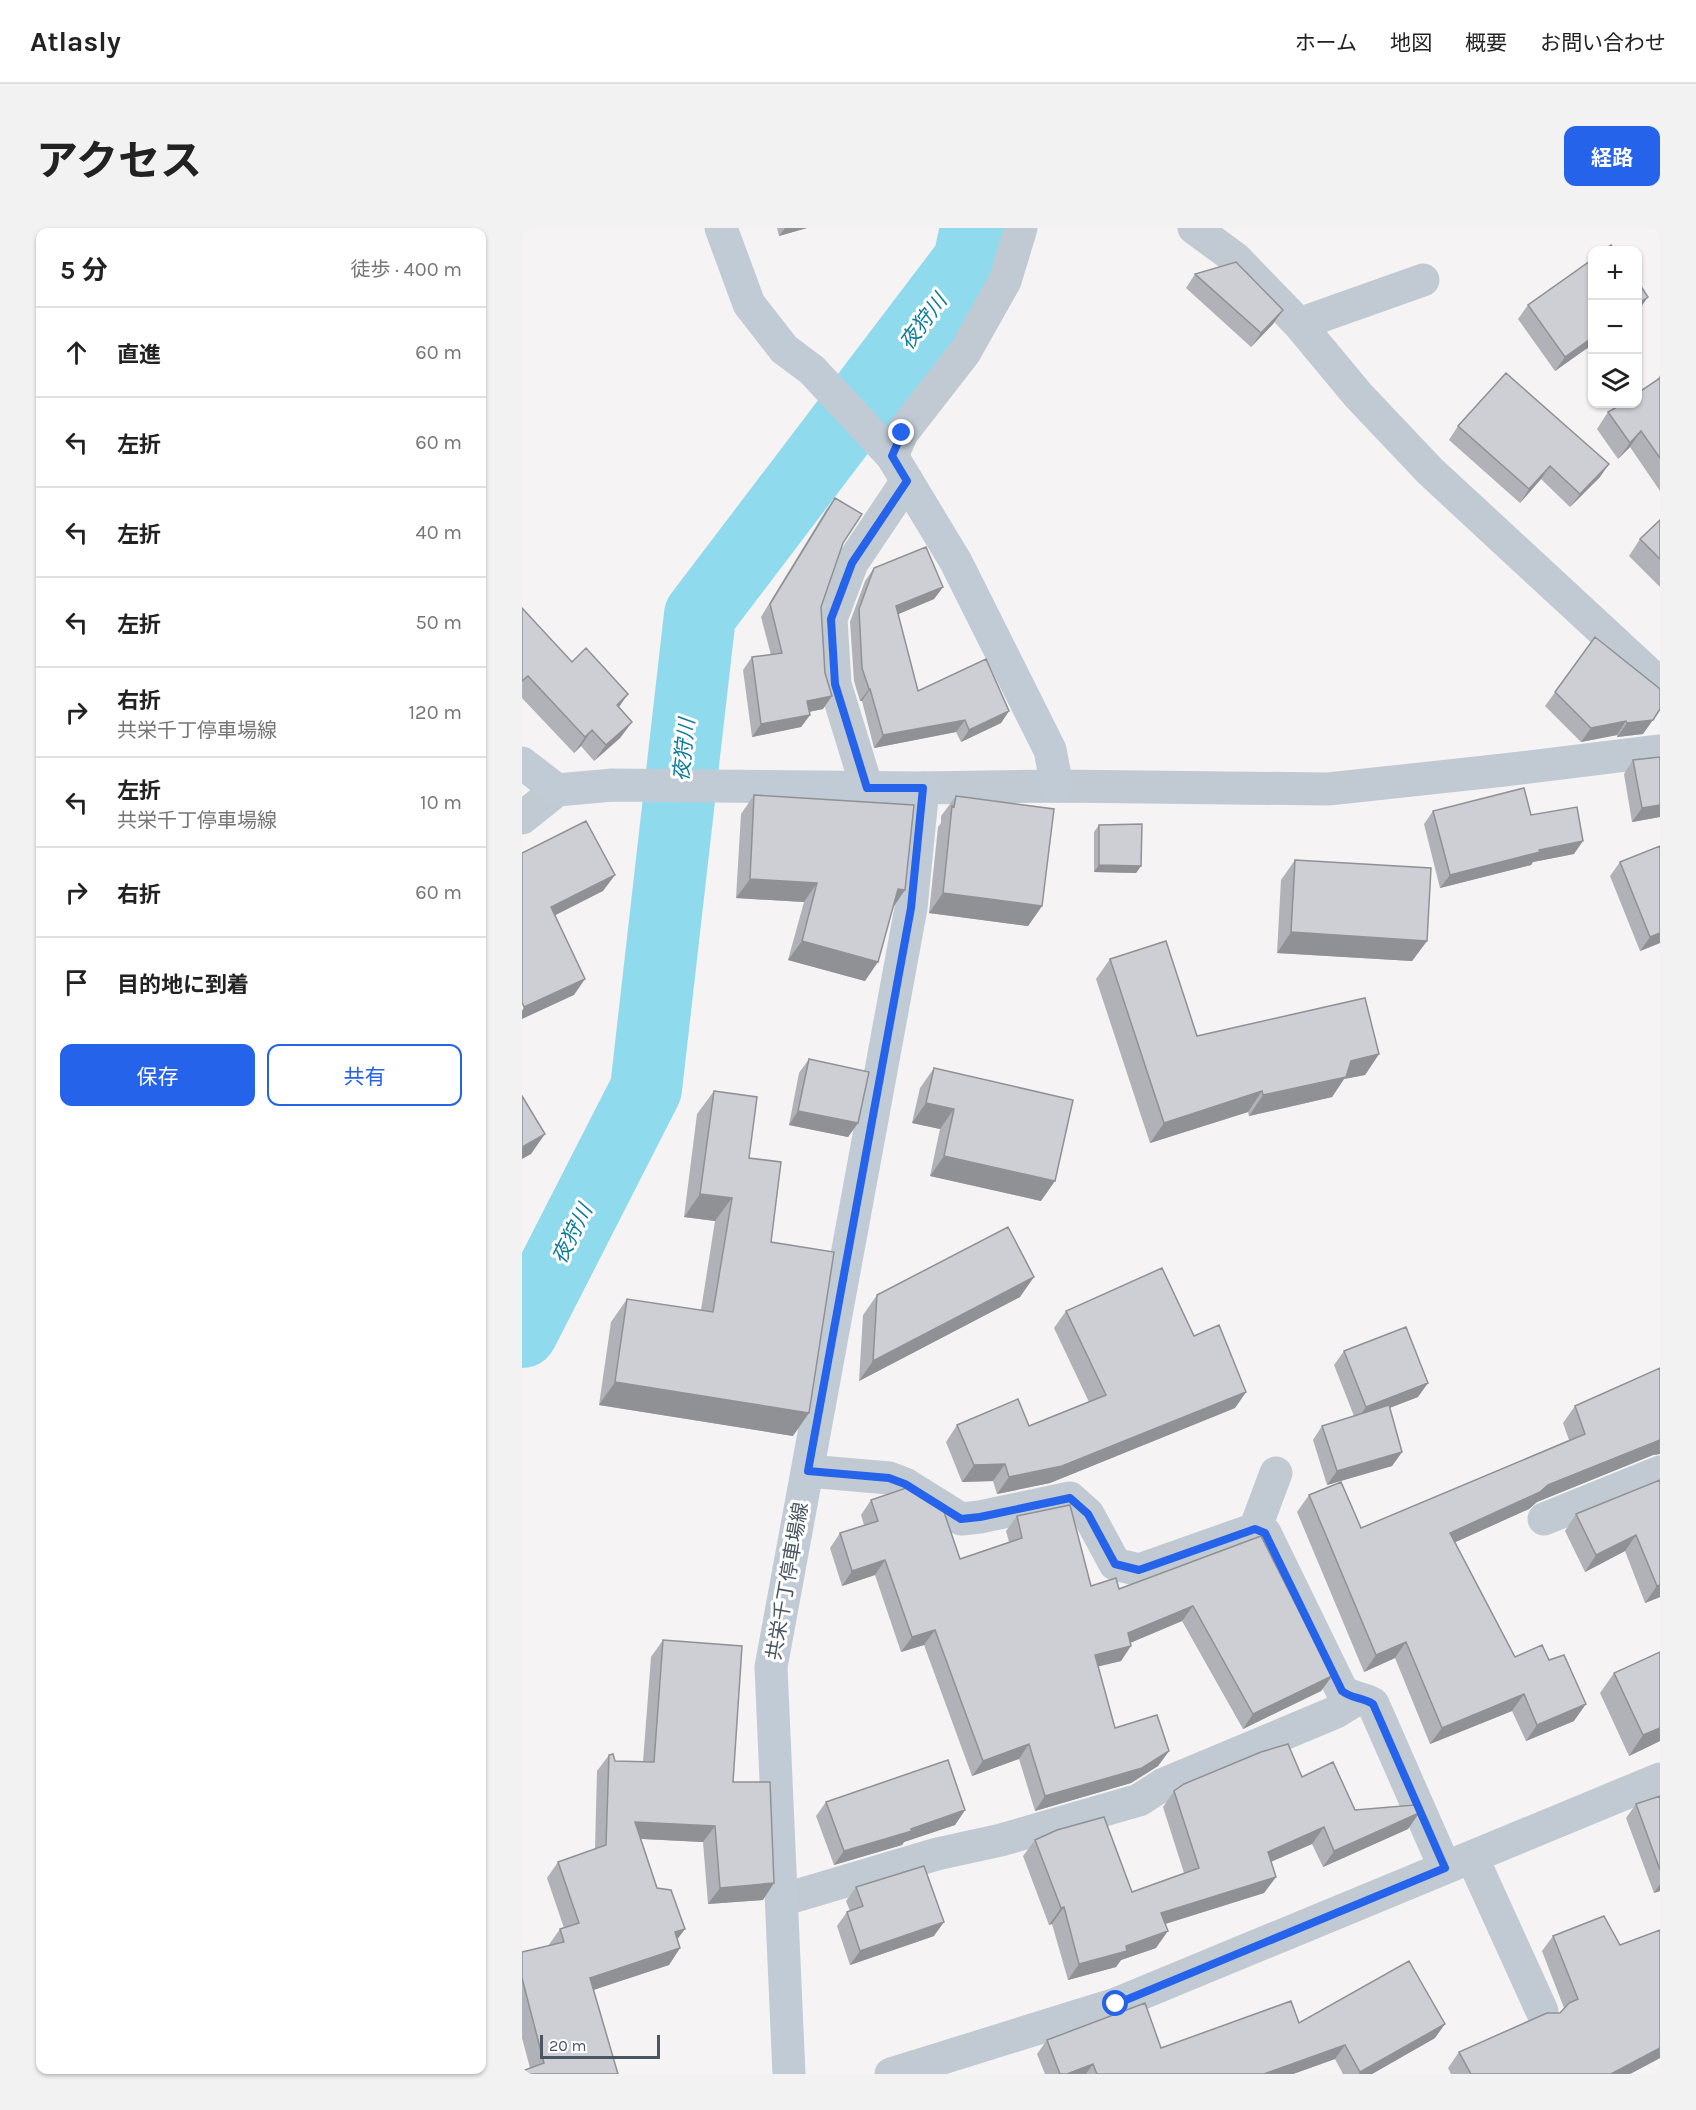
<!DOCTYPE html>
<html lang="ja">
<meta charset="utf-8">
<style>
:root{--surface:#fff;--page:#f2f2f2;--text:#222;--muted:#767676;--line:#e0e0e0;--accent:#2563eb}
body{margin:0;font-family:Karla,"Noto Sans JP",sans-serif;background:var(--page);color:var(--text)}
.controls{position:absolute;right:18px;top:18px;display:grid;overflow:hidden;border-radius:12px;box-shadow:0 2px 4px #0004}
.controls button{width:54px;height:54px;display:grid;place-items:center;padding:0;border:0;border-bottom:2px solid var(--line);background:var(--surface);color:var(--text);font:30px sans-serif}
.scale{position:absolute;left:18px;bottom:15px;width:120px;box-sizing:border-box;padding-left:6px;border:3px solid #4a5661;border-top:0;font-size:16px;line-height:21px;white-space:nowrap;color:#4a5661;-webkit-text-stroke:4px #fff;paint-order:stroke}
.stop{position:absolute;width:18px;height:18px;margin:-14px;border:4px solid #2563eb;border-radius:50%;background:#fff}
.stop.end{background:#2563eb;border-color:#fff;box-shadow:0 2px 6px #0008}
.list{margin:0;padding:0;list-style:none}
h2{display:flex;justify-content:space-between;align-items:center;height:78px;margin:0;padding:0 24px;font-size:26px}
h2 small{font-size:20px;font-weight:400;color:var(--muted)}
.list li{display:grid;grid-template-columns:39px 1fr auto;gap:18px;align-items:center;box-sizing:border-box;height:90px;padding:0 24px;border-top:2px solid var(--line)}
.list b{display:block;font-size:22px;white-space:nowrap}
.list p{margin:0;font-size:20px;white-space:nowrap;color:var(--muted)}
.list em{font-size:20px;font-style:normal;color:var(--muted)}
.actions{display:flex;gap:12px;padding:18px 24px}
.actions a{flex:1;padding:14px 0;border:2px solid var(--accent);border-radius:12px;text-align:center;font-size:21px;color:var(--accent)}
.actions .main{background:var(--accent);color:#fff}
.icon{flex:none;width:33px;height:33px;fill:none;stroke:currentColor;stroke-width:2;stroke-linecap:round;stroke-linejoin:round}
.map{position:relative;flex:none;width:1138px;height:1846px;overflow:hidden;border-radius:12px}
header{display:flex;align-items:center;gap:36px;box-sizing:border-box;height:84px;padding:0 30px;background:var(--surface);border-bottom:2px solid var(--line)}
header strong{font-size:28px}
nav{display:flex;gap:33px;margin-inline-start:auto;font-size:21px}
.intro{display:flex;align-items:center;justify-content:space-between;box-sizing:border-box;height:144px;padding:0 36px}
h1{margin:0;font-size:42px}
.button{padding:15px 27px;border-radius:12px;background:var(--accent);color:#fff;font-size:21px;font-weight:700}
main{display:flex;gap:36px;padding:0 36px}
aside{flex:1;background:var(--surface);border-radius:12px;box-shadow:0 2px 4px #0004}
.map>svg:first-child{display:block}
</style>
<header>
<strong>Atlasly</strong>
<nav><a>ホーム</a><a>地図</a><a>概要</a><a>お問い合わせ</a></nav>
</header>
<div class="intro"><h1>アクセス</h1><a class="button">経路</a></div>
<main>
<aside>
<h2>5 分<small>徒歩 · 400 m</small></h2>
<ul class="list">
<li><svg class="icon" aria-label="ahead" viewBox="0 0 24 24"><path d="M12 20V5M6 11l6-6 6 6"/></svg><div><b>直進</b></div><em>60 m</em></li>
<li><svg class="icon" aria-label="left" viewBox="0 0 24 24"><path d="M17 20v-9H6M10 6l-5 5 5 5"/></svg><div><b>左折</b></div><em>60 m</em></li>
<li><svg class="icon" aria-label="left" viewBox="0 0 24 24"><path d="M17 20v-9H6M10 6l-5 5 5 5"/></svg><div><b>左折</b></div><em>40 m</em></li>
<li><svg class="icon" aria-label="left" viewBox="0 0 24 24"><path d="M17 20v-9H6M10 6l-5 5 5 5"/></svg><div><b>左折</b></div><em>50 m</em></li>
<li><svg class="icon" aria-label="right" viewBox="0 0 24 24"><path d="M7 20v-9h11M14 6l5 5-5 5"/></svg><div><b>右折</b><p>共栄千丁停車場線</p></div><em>120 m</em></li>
<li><svg class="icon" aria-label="left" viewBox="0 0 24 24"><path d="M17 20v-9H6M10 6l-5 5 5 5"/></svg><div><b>左折</b><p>共栄千丁停車場線</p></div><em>10 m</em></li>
<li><svg class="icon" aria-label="right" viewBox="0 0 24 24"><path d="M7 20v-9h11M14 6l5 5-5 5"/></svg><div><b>右折</b></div><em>60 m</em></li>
<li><svg class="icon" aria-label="arrive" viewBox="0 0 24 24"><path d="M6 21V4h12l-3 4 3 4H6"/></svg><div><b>目的地に到着</b></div></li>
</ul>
<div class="actions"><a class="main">保存</a><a>共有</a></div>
</aside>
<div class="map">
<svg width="1138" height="1846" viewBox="0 0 1138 1846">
<rect width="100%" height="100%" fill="#f5f3f3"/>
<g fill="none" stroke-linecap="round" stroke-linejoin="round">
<path stroke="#90daee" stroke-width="72" d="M 0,1104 L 124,861 L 178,387 L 447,33 L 454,0"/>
<path stroke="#c1cad2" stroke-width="33" d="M 672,0 L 713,30 L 777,96 L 836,167 L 908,243 L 1138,456
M 777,96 L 901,52
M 370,228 L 380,205 L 443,124 L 483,53 L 499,0
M 345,560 L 313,456 L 309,391 L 330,335 L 385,253
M 401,560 L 535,558 L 806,561 L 982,542 L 1138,523
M 0,590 L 35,562
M 286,1243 L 367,1250 L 383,1256 L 439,1291 L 458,1289 L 548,1270 L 566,1286 L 593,1336 L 617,1342 L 733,1301 L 743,1305 L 820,1463 C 830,1471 840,1469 851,1476 L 923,1640
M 1022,1291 L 1138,1244
M 733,1301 L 754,1245
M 950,1629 L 1020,1783
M 260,1672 L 415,1626 L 479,1612 L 617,1572 L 642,1556 L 814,1484 L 835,1471
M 369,1846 L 594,1776 L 1138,1551"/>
<path stroke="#c1cbd6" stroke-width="33" d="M 199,0 L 227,76 L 262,121 L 290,142 L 370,228 L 434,334 L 528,522 L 535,558
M 0,535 L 35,562 L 91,557 L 401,560 L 389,680 L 249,1439 L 267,1846"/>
</g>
<path fill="#b0b2b7" d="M 255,0 L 285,0 L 257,8 Z
M 1071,31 L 1071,116 L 1033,143 L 996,91 L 1006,77 Z
M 673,46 L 761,82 L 751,96 L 729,119 L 664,60 Z
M 1138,147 L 1138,263 L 1108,219 L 1096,231 L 1075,201 L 1086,184 L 1135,152 Z
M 936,198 L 1078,249 L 1048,279 L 1019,251 L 998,275 L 927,212 Z
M 313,270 L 321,315 L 299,379 L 301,481 L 287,484 L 288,487 L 279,499 L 230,509 L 221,442 L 230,429 L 249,427 L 239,389 L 304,282 Z
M 1138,292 L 1138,359 L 1107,328 L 1118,311 Z
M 352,340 L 421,359 L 412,371 L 376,386 L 396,463 L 487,483 L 479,495 L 439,514 L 434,504 L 352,520 L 340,473 L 338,473 L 332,453 L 328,394 L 343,353 Z
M 0,380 L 50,434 L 97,480 L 110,494 L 98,510 L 72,533 L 59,518 L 52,525 L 0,470 Z
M 1073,409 L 1121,506 L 1095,509 L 1095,507 L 1059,514 L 1023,478 Z
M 1138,529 L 1138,589 L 1110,594 L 1102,546 L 1111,532 Z
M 232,567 L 383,662 L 371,679 L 343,753 L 266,732 L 282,674 L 214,670 L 219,586 Z
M 434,568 L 520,678 L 506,698 L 407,685 L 416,599 L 419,595 L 419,588 Z
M 911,583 L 1009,587 L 1052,626 L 1011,634 L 1009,637 L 918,660 L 902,596 Z
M 577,597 L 619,638 L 614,645 L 572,644 L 572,604 Z
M 1138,618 L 1138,715 L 1118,723 L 1088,648 L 1098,634 Z
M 773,632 L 905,713 L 890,733 L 755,725 L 759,652 Z
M 588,731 L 675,808 L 857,826 L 843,847 L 822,851 L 810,869 L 727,888 L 726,884 L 628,915 L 574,751 Z
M 287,831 L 336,895 L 326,909 L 267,897 L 277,845 Z
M 412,840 L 519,973 L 408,948 L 418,901 L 390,895 L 398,860 Z
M 192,863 L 227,930 L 249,1014 L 271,1208 L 77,1177 L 89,1094 L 105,1071 L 179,1082 L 193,993 L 162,989 L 175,886 Z
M 355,1067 L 498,1069 L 337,1153 L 341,1087 Z
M 544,1083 L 672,1108 L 724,1164 L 713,1180 L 528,1255 L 475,1266 L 471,1253 L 440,1254 L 424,1214 L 435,1197 L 507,1198 L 567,1174 L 532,1100 Z
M 822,1123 L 896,1169 L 867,1180 L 880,1224 L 870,1238 L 805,1257 L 791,1212 L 800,1198 L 832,1188 L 812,1137 Z
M 1138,1140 L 1138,1226 L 1131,1227 L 1015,1274 L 1007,1281 L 933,1314 L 993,1429 L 1052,1493 L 1004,1513 L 990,1483 L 908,1516 L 873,1430 L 842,1444 L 775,1284 L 787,1267 L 839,1300 L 1047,1212 L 1041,1195 L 1053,1178 Z
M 1138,1252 L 1138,1369 L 1123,1375 L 1103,1323 L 1063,1344 L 1043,1303 L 1054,1286 Z
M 349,1272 L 438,1331 L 487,1314 L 484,1303 L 495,1288 L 569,1358 L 597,1361 L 739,1308 L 810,1448 L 799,1463 L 721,1501 L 660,1393 L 608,1415 L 599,1433 L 576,1438 L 593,1500 L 647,1523 L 636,1538 L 609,1555 L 513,1583 L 497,1531 L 450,1548 L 402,1417 L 379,1424 L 353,1347 L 320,1358 L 308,1320 L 318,1305 L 342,1297 L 339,1287 Z
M 141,1412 L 211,1554 L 241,1672 L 186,1676 L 181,1614 L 119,1611 L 135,1660 L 163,1701 L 155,1711 L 158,1720 L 147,1737 L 71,1762 L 96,1846 L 8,1840 L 0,1810 L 0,1724 L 26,1718 L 38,1701 L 42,1700 L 25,1650 L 36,1634 L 73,1621 L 75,1543 L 87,1527 L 93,1533 L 121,1534 L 129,1429 Z
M 1092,1445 L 1138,1513 L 1107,1528 L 1078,1465 Z
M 780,1549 L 833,1582 L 897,1585 L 886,1601 L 801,1639 L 790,1616 L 749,1634 L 754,1649 L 742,1665 L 643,1696 L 634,1720 L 599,1732 L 594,1739 L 546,1752 L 530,1696 L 527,1697 L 501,1628 L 513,1612 L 610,1664 L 662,1645 L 641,1579 L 652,1563 Z
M 1138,1568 L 1138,1663 L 1132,1665 L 1104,1590 L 1114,1576 Z
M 304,1574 L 443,1582 L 433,1597 L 382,1614 L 380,1617 L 312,1637 L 294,1588 Z
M 334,1659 L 412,1708 L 328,1737 L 315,1698 L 325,1684 L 328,1683 L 324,1673 Z
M 1138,1702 L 1138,1830 L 1108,1846 L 929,1846 L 926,1840 L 937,1824 L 1038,1785 L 1042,1780 L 1020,1723 L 1031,1708 L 1098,1717 Z
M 777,1795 L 913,1810 L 850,1846 L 821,1846 L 813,1831 L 771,1846 L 523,1846 L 515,1826 L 525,1812 L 639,1820 Z"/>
<path fill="#909195" d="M 263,0 L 285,0 L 257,8 Z
M 1126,69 L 1116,83 L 1116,76 Z
M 761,82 L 751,96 L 729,119 L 739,105 Z
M 1071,109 L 1071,116 L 1033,143 L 1043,129 Z
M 1119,203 L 1108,219 L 1096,231 L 1108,215 Z
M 1087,236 L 1078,249 L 1048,279 L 1058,266 Z
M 1028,238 L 1019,251 L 998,275 L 1007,261 Z
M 421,359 L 412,371 L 365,391 L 374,378 Z
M 347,461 L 348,461 L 340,473 L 338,473 Z
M 106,466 L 95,482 L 95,477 Z
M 310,468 L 301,481 L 276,486 L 285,473 Z
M 487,483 L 479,495 L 439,514 L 447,502 Z
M 288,487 L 279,499 L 230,509 L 239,496 Z
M 443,492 L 434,504 L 352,520 L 361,507 Z
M 1131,492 L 1121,506 L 1095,509 L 1105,495 Z
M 1104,493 L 1095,507 L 1059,514 L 1069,500 Z
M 110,494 L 98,510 L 72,533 L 84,517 Z
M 70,502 L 59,518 L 52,525 L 63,509 Z
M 1138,577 L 1138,589 L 1110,594 L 1120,580 Z
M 1061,613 L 1052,626 L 1011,634 L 1009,637 L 918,660 L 928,647 L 1017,622 Z
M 577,637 L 619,638 L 614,645 L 572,644 Z
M 93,647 L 81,663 L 18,695 L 29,679 Z
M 228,651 L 295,655 L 282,674 L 214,670 Z
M 376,661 L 383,662 L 370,681 Z
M 421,665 L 520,678 L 506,698 L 407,685 Z
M 769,704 L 905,713 L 890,733 L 755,725 Z
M 1138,705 L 1138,715 L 1118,723 L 1128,709 Z
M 280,713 L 356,734 L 343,753 L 266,732 Z
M 63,751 L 52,767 L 0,791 L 0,783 L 2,779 Z
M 857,826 L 843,847 L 822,851 L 810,869 L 727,888 L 741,867 L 829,833 Z
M 740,863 L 726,884 L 628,915 L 642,895 Z
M 404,875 L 432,881 L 418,901 L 390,895 Z
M 276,883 L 336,895 L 326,909 L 267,897 Z
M 23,906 L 9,926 L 0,931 L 0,919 Z
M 422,928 L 533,953 L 519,973 L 408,948 Z
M 178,966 L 210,970 L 193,993 L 162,989 Z
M 512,1049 L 498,1069 L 337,1153 L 351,1133 Z
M 93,1154 L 287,1185 L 271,1208 L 77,1177 Z
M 906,1155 L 896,1169 L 834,1193 L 844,1179 Z
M 724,1164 L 713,1180 L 528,1255 L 475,1266 L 487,1249 Z
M 1138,1212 L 1138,1226 L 1131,1227 L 1015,1274 L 1007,1281 L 916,1322 L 928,1305 L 1026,1257 Z
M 880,1224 L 870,1238 L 805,1257 L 815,1243 Z
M 483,1236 L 471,1253 L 440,1254 L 452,1237 Z
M 1114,1307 L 1103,1323 L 1063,1344 L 1074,1327 Z
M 363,1332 L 353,1347 L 320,1358 L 330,1343 Z
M 1138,1357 L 1138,1369 L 1123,1375 L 1135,1358 Z
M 671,1378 L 660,1393 L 596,1420 L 606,1405 Z
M 413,1402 L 402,1417 L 379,1424 L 390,1409 Z
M 884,1414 L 873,1430 L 842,1444 L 854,1427 Z
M 609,1418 L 599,1433 L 562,1442 L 573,1427 Z
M 810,1448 L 799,1463 L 721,1501 L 731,1486 Z
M 1002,1466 L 990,1483 L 908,1516 L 920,1500 Z
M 1064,1476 L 1052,1493 L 1004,1513 L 1015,1497 Z
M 1138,1500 L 1138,1513 L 1107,1528 L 1121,1507 Z
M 507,1516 L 497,1531 L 450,1548 L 461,1533 Z
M 647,1523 L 636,1538 L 609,1555 L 513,1583 L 523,1568 Z
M 443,1582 L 433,1597 L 382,1614 L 380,1617 L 312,1637 L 322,1623 Z
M 897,1585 L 886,1601 L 801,1639 L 812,1623 Z
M 113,1594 L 193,1598 L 181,1614 L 102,1610 Z
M 802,1599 L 790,1616 L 734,1640 L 746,1624 Z
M 754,1649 L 742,1665 L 627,1701 L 639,1685 Z
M 252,1655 L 241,1672 L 186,1676 L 198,1660 Z
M 1138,1656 L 1138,1663 L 1132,1665 Z
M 542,1679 L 530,1696 L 527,1697 L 539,1680 Z
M 422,1694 L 412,1708 L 328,1737 L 338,1723 Z
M 163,1701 L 151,1717 L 153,1704 Z
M 646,1703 L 634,1720 L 599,1732 L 594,1739 L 546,1752 L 557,1736 L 604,1718 Z
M 158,1720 L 147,1737 L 56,1767 L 68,1750 Z
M 923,1796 L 913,1810 L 850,1846 L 837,1846 L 838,1844 Z
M 823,1817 L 813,1831 L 771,1846 L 742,1846 Z
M 1138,1820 L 1138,1830 L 1108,1846 L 1089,1846 Z
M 571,1836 L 564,1846 L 545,1846 Z"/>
<path fill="#cdcfd5" stroke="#909195" stroke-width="1.5" d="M 1089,17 L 1093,22 L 1082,22 Z
M 1071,31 L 1071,109 L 1043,129 L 1006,77 Z
M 714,34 L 761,82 L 739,105 L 673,46 Z
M 1116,54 L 1126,69 L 1116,76 Z
M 984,145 L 1087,236 L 1058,266 L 1028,238 L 1007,261 L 936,198 Z
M 1138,150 L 1138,230 L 1119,203 L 1108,215 L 1086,184 L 1100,176 L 1116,176 L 1116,165 Z
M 313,270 L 340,286 L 321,315 L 299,379 L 303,445 L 310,468 L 285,473 L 288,487 L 239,496 L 230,429 L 260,425 L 248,376 Z
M 1138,292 L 1138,331 L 1118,311 Z
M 404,319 L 421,359 L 374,378 L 396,463 L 464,431 L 487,483 L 447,502 L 443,492 L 361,507 L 348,461 L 347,461 L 340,440 L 337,381 L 352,340 Z
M 0,380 L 50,434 L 64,420 L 106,466 L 95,477 L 110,494 L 84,517 L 70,502 L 63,509 L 6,448 L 0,453 Z
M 1073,409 L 1138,461 L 1138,481 L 1131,492 L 1105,495 L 1104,493 L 1069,500 L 1033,464 Z
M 1138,529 L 1138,577 L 1120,580 L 1111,532 Z
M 1002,560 L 1009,587 L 1055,579 L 1061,613 L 1017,622 L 1018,624 L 928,647 L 911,583 Z
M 232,567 L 392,577 L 383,662 L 376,661 L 356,734 L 280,713 L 295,655 L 228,651 Z
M 434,568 L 532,581 L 520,678 L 421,665 L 430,578 L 432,579 Z
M 64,593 L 93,647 L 29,679 L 63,751 L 2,779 L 0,774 L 0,625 Z
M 620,596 L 619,638 L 577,637 L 577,597 Z
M 1138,618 L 1138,705 L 1128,709 L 1098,634 Z
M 773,632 L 909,640 L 905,713 L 769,704 Z
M 644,713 L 675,808 L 843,770 L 857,826 L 829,833 L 824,849 L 741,867 L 740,863 L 642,895 L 588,731 Z
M 287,831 L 347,844 L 336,895 L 276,883 Z
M 412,840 L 551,872 L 533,953 L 422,928 L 432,881 L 404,875 Z
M 192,863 L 235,869 L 227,930 L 259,934 L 249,1014 L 312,1024 L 287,1185 L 93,1154 L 105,1071 L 191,1084 L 210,970 L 178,966 Z
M 0,868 L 23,906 L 0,919 Z
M 486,999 L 512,1049 L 351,1133 L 355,1067 Z
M 640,1040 L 672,1108 L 697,1097 L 724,1164 L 540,1238 L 487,1249 L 483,1236 L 452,1237 L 435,1197 L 496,1171 L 507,1198 L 584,1167 L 544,1083 Z
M 884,1099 L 906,1155 L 844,1179 L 822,1123 Z
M 1138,1140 L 1138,1212 L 1026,1257 L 1018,1264 L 928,1305 L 993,1429 L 1020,1417 L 1027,1432 L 1042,1427 L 1064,1476 L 1015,1497 L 1002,1466 L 920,1500 L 884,1414 L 854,1427 L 787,1267 L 819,1254 L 839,1300 L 1063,1206 L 1053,1178 Z
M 867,1177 L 880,1224 L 815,1243 L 800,1198 Z
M 1138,1252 L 1138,1357 L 1135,1358 L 1114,1307 L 1074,1327 L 1054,1286 Z
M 387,1259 L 421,1281 L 438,1331 L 500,1310 L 495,1288 L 548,1277 L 569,1358 L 594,1350 L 597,1361 L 739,1308 L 810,1448 L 731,1486 L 671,1378 L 606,1405 L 609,1418 L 573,1427 L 593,1500 L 635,1487 L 647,1523 L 620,1540 L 523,1568 L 507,1516 L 461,1533 L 413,1402 L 390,1409 L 363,1332 L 330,1343 L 318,1305 L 356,1293 L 349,1272 Z
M 141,1412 L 220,1418 L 211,1554 L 248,1554 L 252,1655 L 198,1660 L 193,1598 L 113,1594 L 135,1660 L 149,1662 L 163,1701 L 153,1704 L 158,1720 L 68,1750 L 96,1846 L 0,1846 L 0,1843 L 22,1835 L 0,1750 L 0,1724 L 42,1714 L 38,1701 L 57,1695 L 36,1634 L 84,1617 L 87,1527 L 91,1526 L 93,1533 L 132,1534 Z
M 1138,1424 L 1138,1500 L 1121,1507 L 1092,1445 Z
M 766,1516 L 780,1549 L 811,1534 L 833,1582 L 893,1577 L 897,1585 L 812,1623 L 802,1599 L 746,1624 L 754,1649 L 639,1685 L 646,1703 L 604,1718 L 605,1723 L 557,1736 L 542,1679 L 539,1680 L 513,1612 L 535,1602 L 582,1589 L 610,1664 L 677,1640 L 652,1563 L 662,1556 L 739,1524 Z
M 426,1532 L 443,1582 L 389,1601 L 390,1603 L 322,1623 L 304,1574 Z
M 1138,1568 L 1138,1642 L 1114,1576 Z
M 402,1638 L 422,1694 L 338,1723 L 325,1684 L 341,1678 L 334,1659 Z
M 1082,1688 L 1098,1717 L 1138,1702 L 1138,1820 L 1089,1846 L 949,1846 L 937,1824 L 1025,1785 L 1038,1785 L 1047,1775 L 1056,1771 L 1031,1708 Z
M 887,1733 L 923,1796 L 838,1844 L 823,1817 L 742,1846 L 575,1846 L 571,1836 L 545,1846 L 538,1846 L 525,1812 L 623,1775 L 639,1820 L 769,1773 L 777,1795 Z"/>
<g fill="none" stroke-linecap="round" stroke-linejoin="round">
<path stroke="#2563eb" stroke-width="8" d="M 380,205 L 370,228 L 385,253 L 330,335 L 309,391 L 313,456 L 345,560 L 401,560 L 389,680 L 286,1243 L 367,1250 L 383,1256 L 439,1291 L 458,1289 L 548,1270 L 566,1286 L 593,1336 L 617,1342 L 733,1301 L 743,1305 L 820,1463 C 830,1471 840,1469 851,1476 L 923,1640 L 594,1776"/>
</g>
<g text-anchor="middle" stroke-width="6" stroke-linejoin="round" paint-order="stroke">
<g font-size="20" fill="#4a5661" stroke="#fff">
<text transform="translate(265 1353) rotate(-80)" y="7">共栄千丁停車場線</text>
</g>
<g font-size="21" font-style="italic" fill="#0c7c9b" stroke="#fff">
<text transform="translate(401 94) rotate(-53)" y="7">夜狩川</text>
<text transform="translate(162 522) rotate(-84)" y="7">夜狩川</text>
<text transform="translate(50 1006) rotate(-63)" y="7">夜狩川</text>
</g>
</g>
</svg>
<div class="controls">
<button>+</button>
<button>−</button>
<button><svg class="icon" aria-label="layers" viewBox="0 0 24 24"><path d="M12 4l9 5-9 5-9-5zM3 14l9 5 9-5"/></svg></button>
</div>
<div class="scale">20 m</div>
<div class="stop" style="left:594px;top:1776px"></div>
<div class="stop end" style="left:380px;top:205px"></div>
</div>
</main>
